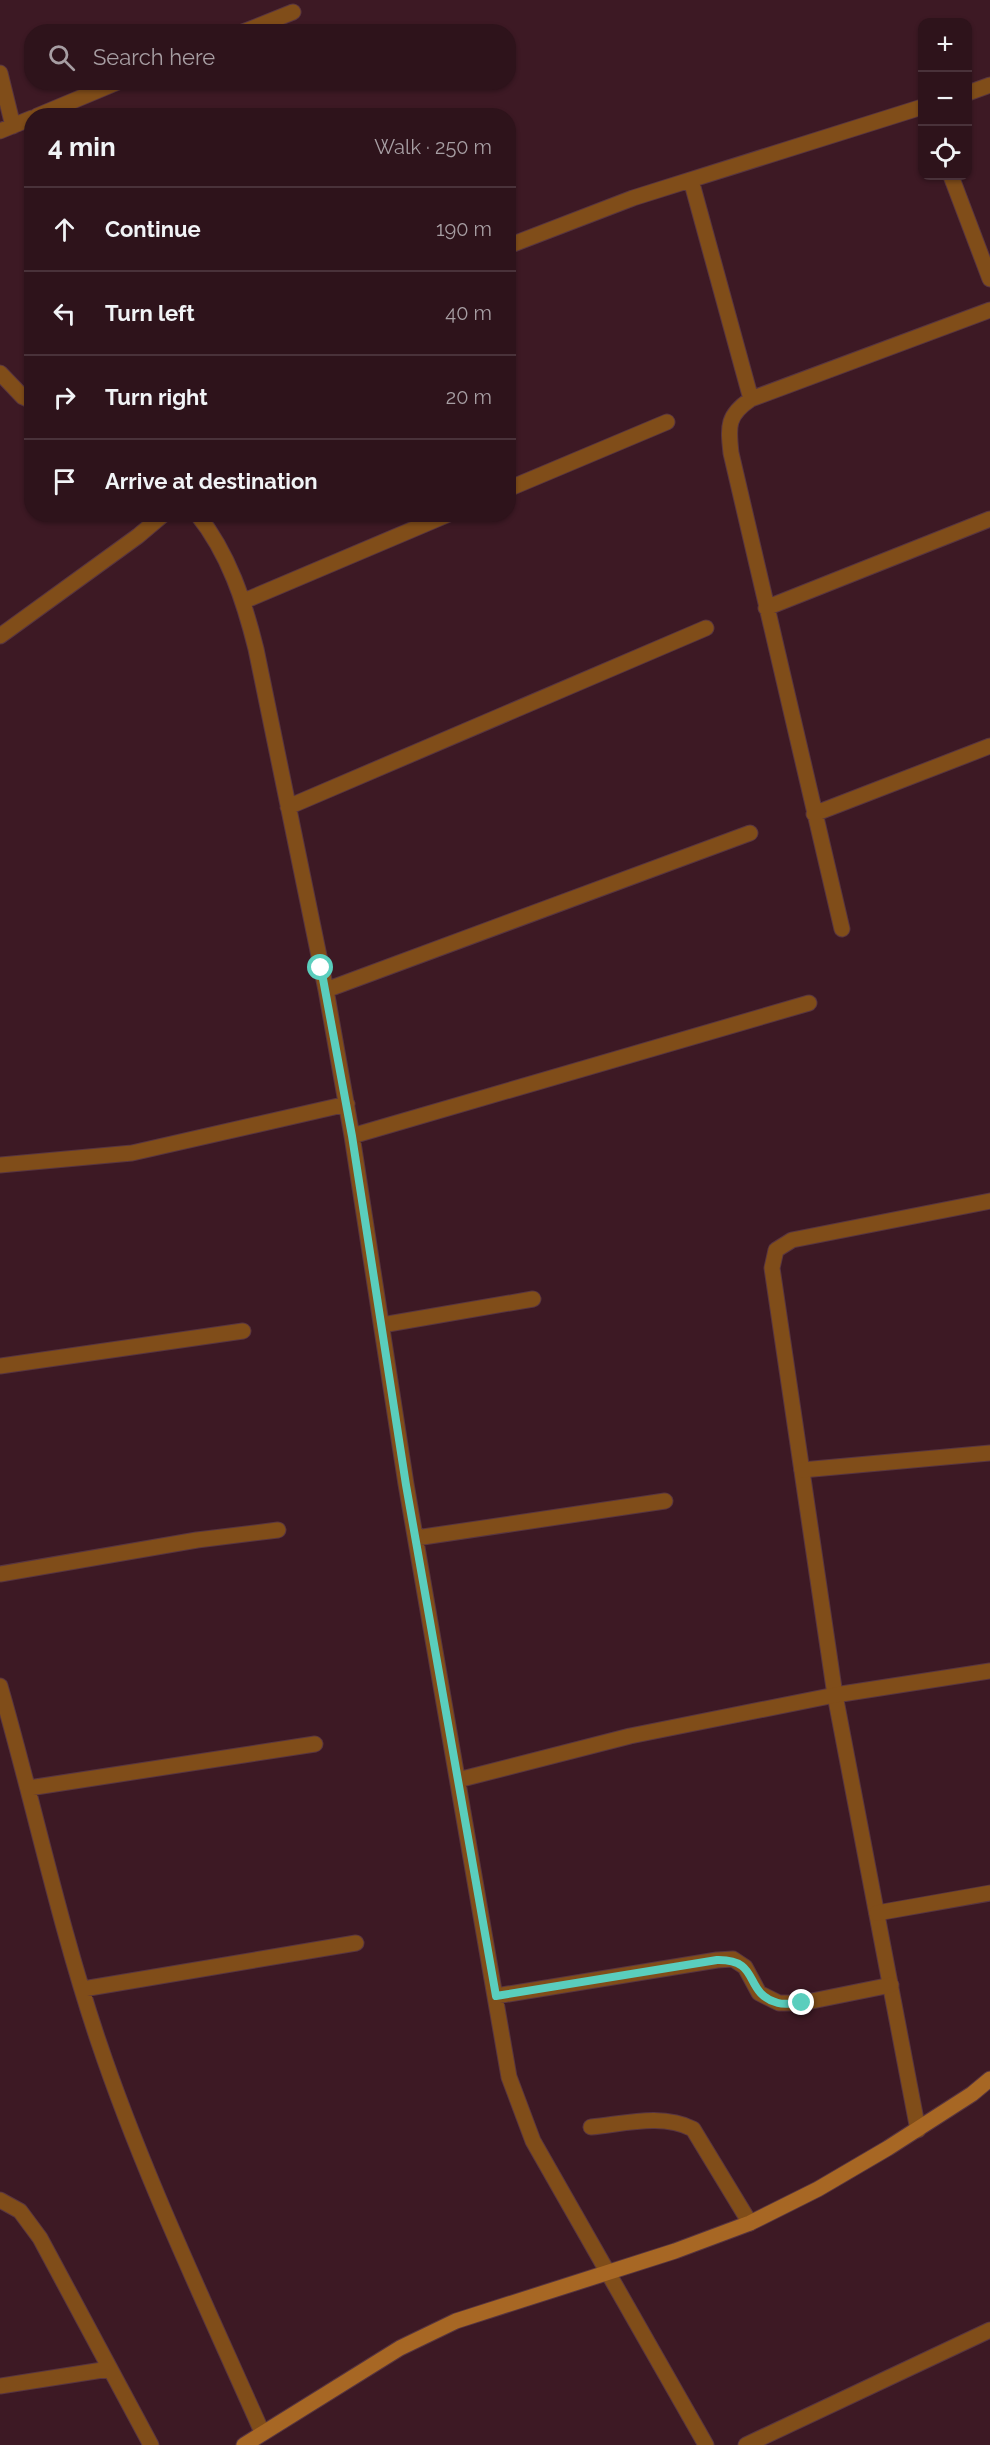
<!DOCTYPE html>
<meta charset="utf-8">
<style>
:root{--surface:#2e131b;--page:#3a2028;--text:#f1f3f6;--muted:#a79ea3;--line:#49323a}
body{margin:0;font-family:Raleway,sans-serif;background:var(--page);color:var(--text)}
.controls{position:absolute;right:18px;top:18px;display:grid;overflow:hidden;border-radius:12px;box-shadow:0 2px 4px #0004}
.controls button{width:54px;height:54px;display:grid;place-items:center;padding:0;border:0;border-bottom:2px solid var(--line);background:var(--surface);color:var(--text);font:30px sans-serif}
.stop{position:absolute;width:18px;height:18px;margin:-14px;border:4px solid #5acebd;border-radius:50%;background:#fff}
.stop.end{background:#5acebd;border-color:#fff;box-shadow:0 2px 6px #0008}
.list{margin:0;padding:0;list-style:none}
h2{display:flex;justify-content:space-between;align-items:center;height:78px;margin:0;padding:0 24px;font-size:26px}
h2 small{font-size:20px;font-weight:400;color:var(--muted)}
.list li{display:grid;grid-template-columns:39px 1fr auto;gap:18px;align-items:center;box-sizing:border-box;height:84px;padding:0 24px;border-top:2px solid var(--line)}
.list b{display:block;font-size:22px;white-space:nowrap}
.list em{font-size:20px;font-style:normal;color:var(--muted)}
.icon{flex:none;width:33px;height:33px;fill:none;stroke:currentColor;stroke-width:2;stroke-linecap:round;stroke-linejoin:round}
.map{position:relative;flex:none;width:990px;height:2445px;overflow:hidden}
.search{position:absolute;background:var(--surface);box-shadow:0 2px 4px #0004;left:24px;top:24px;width:492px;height:66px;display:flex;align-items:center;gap:15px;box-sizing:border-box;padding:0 21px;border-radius:24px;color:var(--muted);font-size:22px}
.panel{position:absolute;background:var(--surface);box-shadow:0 2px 4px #0004;left:24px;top:108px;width:492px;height:414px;border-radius:24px}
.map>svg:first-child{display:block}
</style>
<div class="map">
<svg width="990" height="2445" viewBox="0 0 990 2445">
<rect width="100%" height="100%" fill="#3d1924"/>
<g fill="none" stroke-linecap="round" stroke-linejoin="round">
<g stroke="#583540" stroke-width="17">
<path id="lane" d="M 382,1325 L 533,1299
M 591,2127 C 624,2124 662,2113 693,2129 L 750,2223
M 918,2130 L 835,1695 L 772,1268 L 776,1250 L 792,1240 L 990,1201"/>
</g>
<g stroke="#583540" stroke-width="17">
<path id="street" d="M 243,32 L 293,12
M 0,73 L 13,126
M 968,93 L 990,85
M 37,116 L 118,82
M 0,131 L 32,118
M 951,176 L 990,279
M 691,180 L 751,399
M 508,246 L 633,198 L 922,107
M 0,373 L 23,397 L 32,401
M 508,489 L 667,422
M 197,514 C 229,554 244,601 256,649 L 326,990 L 352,1136 L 406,1484 L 509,2077 L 533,2141 L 706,2445
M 244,601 L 449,514
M 766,608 L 990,519
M 0,636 L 138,536 L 164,514
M 288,807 L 706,628
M 814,814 L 990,746
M 842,929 L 731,453 C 728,426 727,415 751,399 L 990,310
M 326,990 L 750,833
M 352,1136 L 809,1003
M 0,1165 L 132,1153 L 347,1104
M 0,1366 L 243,1331
M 802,1470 L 990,1453
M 416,1538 L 665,1501
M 0,1574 L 197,1540 L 278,1530
M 0,1686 C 34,1804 59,1924 98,2040 C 143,2174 205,2303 262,2432
M 458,1780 L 630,1736 L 835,1695 L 990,1671
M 29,1788 L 315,1744
M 877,1913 L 990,1893
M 83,1989 L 356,1943
M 496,1996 L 717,1960 L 733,1959 L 745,1967 L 759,1993 L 779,2003 L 802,2003 L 891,1985
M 0,2200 L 20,2211 L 40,2238 L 151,2445
M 0,2386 L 109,2369
M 746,2445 L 990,2330"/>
</g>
<g stroke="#583540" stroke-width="17">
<path id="secondary" d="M 244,2445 L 400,2348 L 456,2321 L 675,2251 L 750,2223 L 818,2189 L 888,2148 L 972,2094 L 990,2079"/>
</g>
<use href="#lane" stroke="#804d19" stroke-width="15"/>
<use href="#street" stroke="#804d19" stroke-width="15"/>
<use href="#secondary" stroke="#a76724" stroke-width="15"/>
</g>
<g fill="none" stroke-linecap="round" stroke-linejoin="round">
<path stroke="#5acebd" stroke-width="8" d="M 321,968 L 352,1136 L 406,1485 L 496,1996 L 717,1960 C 762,1959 742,1993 778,2003 C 785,2005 795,2003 802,2003"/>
</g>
</svg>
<div class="controls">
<button>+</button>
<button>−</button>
<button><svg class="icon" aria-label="locate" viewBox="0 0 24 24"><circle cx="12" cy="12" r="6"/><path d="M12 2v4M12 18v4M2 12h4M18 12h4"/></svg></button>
</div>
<div class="stop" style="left:321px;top:968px"></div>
<div class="stop end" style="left:802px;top:2003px"></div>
<div class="search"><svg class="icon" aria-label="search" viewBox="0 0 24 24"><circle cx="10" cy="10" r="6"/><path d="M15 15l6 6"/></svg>Search here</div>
<section class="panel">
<h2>4 min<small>Walk · 250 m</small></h2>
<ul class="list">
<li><svg class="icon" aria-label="ahead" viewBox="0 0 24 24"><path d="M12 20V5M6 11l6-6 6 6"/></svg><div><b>Continue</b></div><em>190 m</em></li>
<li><svg class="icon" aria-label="left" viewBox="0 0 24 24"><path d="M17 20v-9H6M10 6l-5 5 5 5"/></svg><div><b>Turn left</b></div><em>40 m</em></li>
<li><svg class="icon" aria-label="right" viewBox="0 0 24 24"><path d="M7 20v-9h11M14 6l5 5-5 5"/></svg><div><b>Turn right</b></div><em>20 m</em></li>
<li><svg class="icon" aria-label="arrive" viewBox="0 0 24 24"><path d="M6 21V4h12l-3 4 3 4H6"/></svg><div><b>Arrive at destination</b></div></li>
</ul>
</section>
</div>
